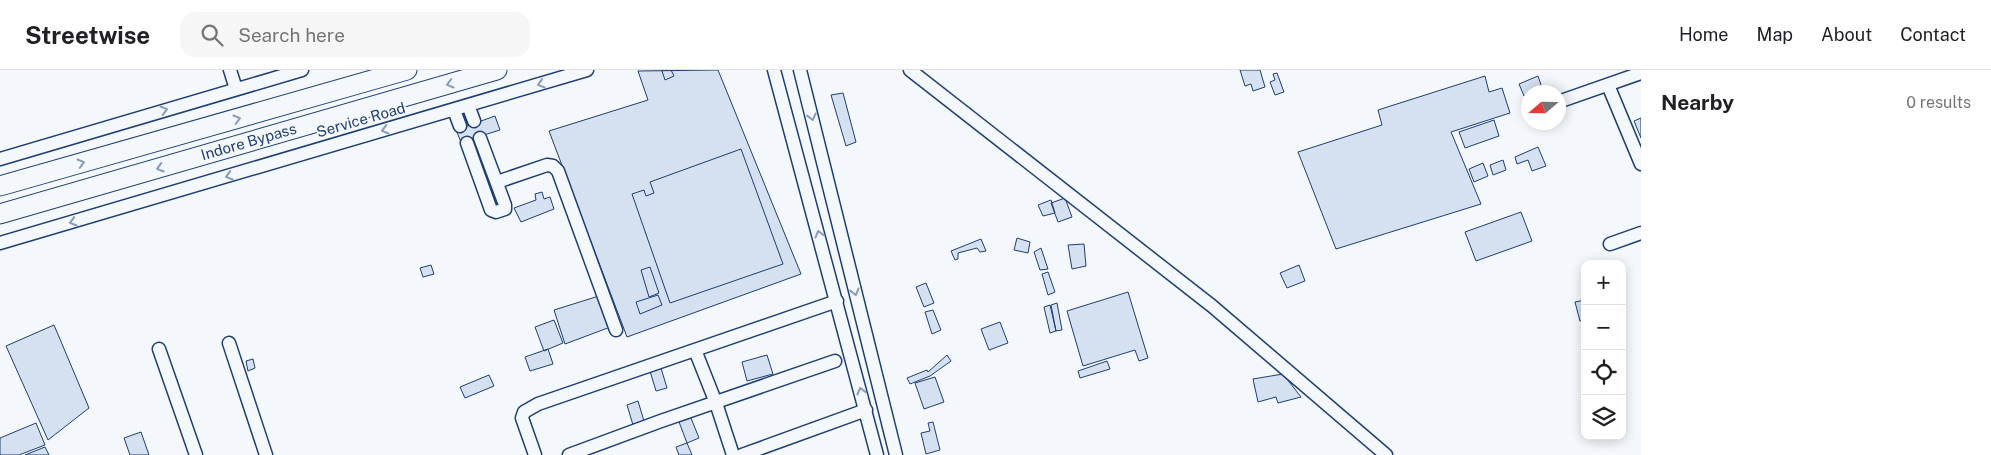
<!DOCTYPE html>
<meta charset="utf-8">
<style>
:root{--surface:#fff;--page:#f6f6f6;--text:#202124;--muted:#757577;--line:#e0e0e0}
body{margin:0;font-family:"Public Sans",sans-serif;background:var(--page);color:var(--text)}
.controls{position:absolute;right:15px;bottom:15px;display:grid;overflow:hidden;border-radius:10px;box-shadow:0 2px 12px #0003}
.controls button{width:45px;height:45px;display:grid;place-items:center;padding:0;border:0;border-bottom:1px solid var(--line);background:var(--surface);color:var(--text);font:25px sans-serif}
.compass{position:absolute;left:1521px;top:15px;width:45px;height:45px;border-radius:50%;background:var(--surface);box-shadow:0 2px 12px #0003;rotate:250deg}
.list{margin:0;padding:0;list-style:none}
h2{display:flex;justify-content:space-between;align-items:center;height:65px;margin:0;padding:0 20px;font-size:21px}
h2 small{font-size:16px;font-weight:400;color:var(--muted)}
.icon{flex:none;width:28px;height:28px;fill:none;stroke:currentColor;stroke-width:2;stroke-linecap:round;stroke-linejoin:round}
.map{position:relative;flex:none;width:1641px;height:385px;overflow:hidden}
header{display:flex;align-items:center;gap:30px;box-sizing:border-box;height:70px;padding:0 25px;background:var(--surface);border-bottom:1px solid var(--line)}
header strong{font-size:24px}
nav{display:flex;gap:28px;margin-inline-start:auto;font-size:18px}
.search{width:350px;height:45px;background:var(--page);display:flex;align-items:center;gap:12px;box-sizing:border-box;padding:0 18px;border-radius:15px;color:var(--muted);font-size:19px}
main{display:flex}
aside{flex:1;background:var(--surface)}
.map>svg:first-child{display:block}
</style>
<header>
<strong>Streetwise</strong>
<div class="search"><svg class="icon" aria-label="search" viewBox="0 0 24 24"><circle cx="10" cy="10" r="6"/><path d="M15 15l6 6"/></svg>Search here</div>
<nav><a>Home</a><a>Map</a><a>About</a><a>Contact</a></nav>
</header>
<main>
<div class="map">
<svg width="1641" height="385" viewBox="0 0 1641 385">
<rect width="100%" height="100%" fill="#f4f7fb"/>
<path fill="#d5e0f0" stroke="#1d3f73" d="M 665,0 L 671,0 L 674,6 L 665,10 L 662,1 Z
M 718,0 L 801,204 L 627,267 L 549,61 L 648,30 L 638,1 Z
M 1240,0 L 1260,0 L 1265,17 L 1253,21 L 1251,14 L 1245,16 Z
M 1277,3 L 1284,22 L 1275,25 L 1270,12 L 1275,10 L 1273,4 Z
M 1485,6 L 1489,22 L 1502,18 L 1510,43 L 1451,62 L 1481,134 L 1336,179 L 1298,82 L 1382,55 L 1378,40 Z
M 1538,6 L 1542,18 L 1524,26 L 1519,14 Z
M 843,23 L 856,72 L 846,76 L 831,25 Z
M 495,46 L 500,60 L 461,72 L 456,60 Z
M 1641,48 L 1641,68 L 1634,51 Z
M 1494,50 L 1499,66 L 1465,78 L 1459,62 Z
M 1538,77 L 1546,96 L 1532,101 L 1528,90 L 1517,94 L 1515,87 Z
M 741,79 L 783,194 L 670,233 L 632,124 L 644,120 L 646,126 L 654,123 L 650,112 Z
M 1503,90 L 1506,100 L 1493,105 L 1490,95 Z
M 1483,93 L 1488,106 L 1474,112 L 1469,99 Z
M 542,122 L 544,129 L 550,127 L 554,139 L 521,152 L 514,138 L 536,130 L 535,124 Z
M 1065,128 L 1072,147 L 1058,152 L 1051,133 Z
M 1051,130 L 1055,143 L 1043,146 L 1038,135 Z
M 1521,142 L 1532,171 L 1476,191 L 1465,162 Z
M 1017,168 L 1030,172 L 1028,183 L 1014,180 Z
M 981,169 L 986,181 L 980,182 L 977,178 L 958,183 L 958,189 L 955,190 L 951,181 Z
M 1084,174 L 1086,196 L 1072,199 L 1068,175 Z
M 1041,178 L 1048,199 L 1040,200 L 1034,182 Z
M 431,195 L 434,204 L 423,207 L 420,198 Z
M 1299,195 L 1305,211 L 1287,218 L 1280,203 Z
M 650,197 L 659,223 L 649,227 L 641,200 Z
M 1048,202 L 1055,222 L 1048,225 L 1042,204 Z
M 926,213 L 934,233 L 924,237 L 916,217 Z
M 1128,222 L 1148,288 L 1139,291 L 1135,280 L 1083,296 L 1067,241 Z
M 602,225 L 613,256 L 565,274 L 554,240 Z
M 658,225 L 662,235 L 640,244 L 636,232 Z
M 1585,230 L 1585,250 L 1580,251 L 1575,232 Z
M 1057,233 L 1062,260 L 1056,261 L 1051,235 Z
M 1050,235 L 1056,261 L 1050,263 L 1044,237 Z
M 933,240 L 941,260 L 932,264 L 925,242 Z
M 554,250 L 563,273 L 544,281 L 535,257 Z
M 1000,252 L 1008,273 L 989,280 L 981,259 Z
M 54,255 L 89,338 L 48,370 L 6,276 Z
M 548,279 L 553,294 L 530,301 L 525,287 Z
M 767,285 L 773,304 L 747,311 L 742,292 Z
M 947,285 L 951,291 L 930,306 L 910,314 L 907,308 L 927,300 L 928,302 Z
M 253,289 L 255,298 L 248,301 L 246,291 Z
M 1107,291 L 1110,299 L 1080,308 L 1078,301 Z
M 661,298 L 667,318 L 656,321 L 650,301 Z
M 1283,304 L 1301,327 L 1278,333 L 1276,327 L 1258,332 L 1253,309 Z
M 489,305 L 494,316 L 465,328 L 460,317 Z
M 935,307 L 944,332 L 924,339 L 915,313 Z
M 638,331 L 644,351 L 633,355 L 627,335 Z
M 691,348 L 699,368 L 687,373 L 679,352 Z
M 933,352 L 940,380 L 926,384 L 921,363 L 930,361 L 928,353 Z
M 36,353 L 45,375 L 19,385 L 0,385 L 0,368 Z
M 141,362 L 149,385 L 130,385 L 124,368 Z
M 687,373 L 692,385 L 679,385 L 676,377 Z
M 45,377 L 49,385 L 25,385 Z"/>
<g fill="none" stroke-linecap="round" stroke-linejoin="round">
<g stroke="#1d3f73" stroke-width="15">
<path id="minor" d="M 230,0 L 236,19
M 774,0 L 877,385
M 800,0 L 896,385
M 910,0 L 1212,236 L 1386,385
M 1608,15 L 1641,94
M 1558,32 L 1641,3
M 468,35 L 474,51
M 454,40 L 460,56
M 467,73 L 491,140 L 496,142 L 505,139 L 505,135 L 480,68
M 0,89 L 302,0
M 497,112 L 547,95 L 553,96 L 558,101 L 616,260
M 0,173 L 587,0
M 1610,174 L 1641,163
M 229,273 L 266,385
M 159,279 L 196,385
M 695,280 L 716,333 L 733,385
M 535,385 L 522,348 L 524,342 L 538,334 L 837,231
M 569,385 L 661,351 L 835,291
M 742,385 L 866,340"/>
</g>
<g stroke="#1d3f73" stroke-width="21">
<g id="highway">
<path d="M 0,116 L 407,0"/>
<path id="s1" d="M 0,144 L 497,0"/>
</g>
</g>
<use href="#minor" stroke="#f4f7fb" stroke-width="12"/>
<use href="#highway" stroke="#f4f7fb" stroke-width="19"/>
</g>
<defs><path id="oneway-chevron" d="M-2-3.5L2.5 0L-2 3.5" fill="none" stroke-width="1.6" stroke-linecap="round" stroke-linejoin="round" transform="scale(1.25)"/></defs>
<g stroke="#889bb7">
<use href="#oneway-chevron" transform="translate(450 14) rotate(164)"/>
<use href="#oneway-chevron" transform="translate(541 14) rotate(163)"/>
<use href="#oneway-chevron" transform="translate(164 40) rotate(-16)"/>
<use href="#oneway-chevron" transform="translate(812 47) rotate(76)"/>
<use href="#oneway-chevron" transform="translate(237 49) rotate(-16)"/>
<use href="#oneway-chevron" transform="translate(385 60) rotate(164)"/>
<use href="#oneway-chevron" transform="translate(81 93) rotate(-16)"/>
<use href="#oneway-chevron" transform="translate(160 98) rotate(164)"/>
<use href="#oneway-chevron" transform="translate(229 106) rotate(164)"/>
<use href="#oneway-chevron" transform="translate(73 152) rotate(164)"/>
<use href="#oneway-chevron" transform="translate(819 164) rotate(-105)"/>
<use href="#oneway-chevron" transform="translate(855 222) rotate(76)"/>
<use href="#oneway-chevron" transform="translate(861 321) rotate(-105)"/>
</g>
<g text-anchor="middle" stroke-width="4" stroke-linejoin="round" paint-order="stroke">
<g font-size="15" fill="#1d3f73" stroke="#f4f7fb">
<text transform="translate(361 50) rotate(-16)" y="5">Service Road</text>
<text dy="5" stroke="none"><textPath href="#s1" startOffset="259">Indore Bypass</textPath></text>
</g>
</g>
</svg>
<div class="controls">
<button>+</button>
<button>−</button>
<button><svg class="icon" aria-label="locate" viewBox="0 0 24 24"><circle cx="12" cy="12" r="6"/><path d="M12 2v4M12 18v4M2 12h4M18 12h4"/></svg></button>
<button><svg class="icon" aria-label="layers" viewBox="0 0 24 24"><path d="M12 4l9 5-9 5-9-5zM3 14l9 5 9-5"/></svg></button>
</div>
<svg class="compass" viewBox="-18 -18 36 36"><path d="M0-13l5 13h-10z" fill="#e53935"/><path d="M0 13l5-13h-10z" fill="#757577"/></svg>
</div>
<aside>
<h2>Nearby<small>0 results</small></h2>
<ul class="list">
</ul>
</aside>
</main>
